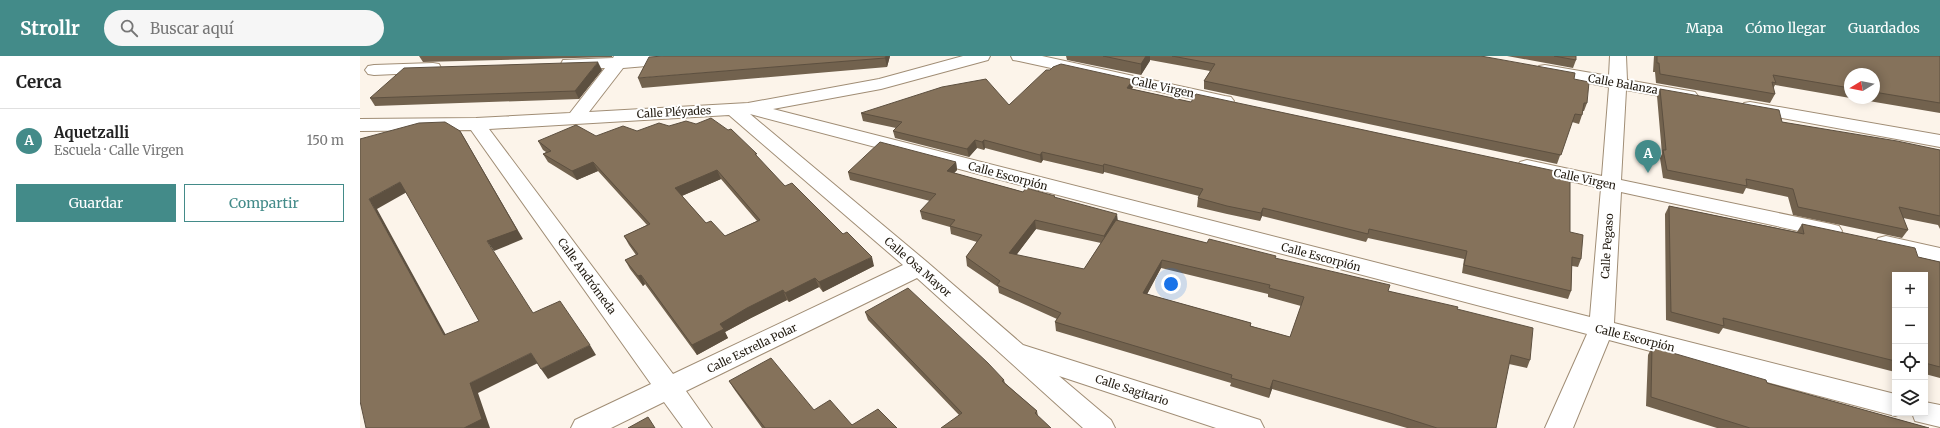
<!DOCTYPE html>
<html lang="es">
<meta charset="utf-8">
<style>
:root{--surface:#fff;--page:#f6f6f6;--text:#222;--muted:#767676;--line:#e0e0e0;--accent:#438b89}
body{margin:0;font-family:Merriweather,serif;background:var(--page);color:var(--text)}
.controls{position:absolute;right:12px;bottom:12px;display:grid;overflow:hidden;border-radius:0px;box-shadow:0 2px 10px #0003}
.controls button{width:36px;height:36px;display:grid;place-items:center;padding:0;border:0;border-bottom:1px solid var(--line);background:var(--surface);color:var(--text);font:20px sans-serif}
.compass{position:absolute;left:1484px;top:12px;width:36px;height:36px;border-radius:50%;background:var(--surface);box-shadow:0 2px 10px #0003;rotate:260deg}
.you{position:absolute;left:811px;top:228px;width:14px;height:14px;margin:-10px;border:3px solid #fff;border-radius:50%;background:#1a73e8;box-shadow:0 0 0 6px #1a73e833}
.badge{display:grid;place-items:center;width:26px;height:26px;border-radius:50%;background:var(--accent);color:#fff;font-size:13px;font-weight:700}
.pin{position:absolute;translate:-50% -33px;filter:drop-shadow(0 1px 2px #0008)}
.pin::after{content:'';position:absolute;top:21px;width:14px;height:12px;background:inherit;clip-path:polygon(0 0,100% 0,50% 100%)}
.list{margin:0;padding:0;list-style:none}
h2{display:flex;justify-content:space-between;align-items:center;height:52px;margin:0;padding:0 16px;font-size:17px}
h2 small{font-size:13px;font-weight:400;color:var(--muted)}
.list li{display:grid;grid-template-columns:26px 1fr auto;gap:12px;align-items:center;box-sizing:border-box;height:64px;padding:0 16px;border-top:1px solid var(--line)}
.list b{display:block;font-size:15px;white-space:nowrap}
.list p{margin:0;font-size:13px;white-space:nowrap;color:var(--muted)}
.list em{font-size:13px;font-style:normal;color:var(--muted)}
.actions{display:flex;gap:8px;padding:12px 16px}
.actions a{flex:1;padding:9px 0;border:1px solid var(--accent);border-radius:0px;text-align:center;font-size:14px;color:var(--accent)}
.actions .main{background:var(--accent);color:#fff}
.icon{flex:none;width:22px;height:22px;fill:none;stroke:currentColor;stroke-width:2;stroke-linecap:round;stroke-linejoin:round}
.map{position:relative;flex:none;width:1580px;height:372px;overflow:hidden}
header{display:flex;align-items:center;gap:24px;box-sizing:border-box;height:56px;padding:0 20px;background:var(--accent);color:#fff}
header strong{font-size:19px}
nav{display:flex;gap:22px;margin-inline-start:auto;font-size:14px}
.search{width:280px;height:36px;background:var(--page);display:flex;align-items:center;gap:10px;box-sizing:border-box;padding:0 14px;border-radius:22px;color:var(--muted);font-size:15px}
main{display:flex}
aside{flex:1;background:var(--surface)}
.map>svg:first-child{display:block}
</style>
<header>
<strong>Strollr</strong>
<div class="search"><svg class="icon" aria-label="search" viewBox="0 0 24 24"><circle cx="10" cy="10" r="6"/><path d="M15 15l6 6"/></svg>Buscar aquí</div>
<nav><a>Mapa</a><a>Cómo llegar</a><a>Guardados</a></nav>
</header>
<main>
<aside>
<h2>Cerca<small></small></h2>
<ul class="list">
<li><span class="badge">A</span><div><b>Aquetzalli</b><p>Escuela · Calle Virgen</p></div><em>150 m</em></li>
</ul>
<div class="actions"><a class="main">Guardar</a><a>Compartir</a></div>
</aside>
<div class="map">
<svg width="1580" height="372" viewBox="0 0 1580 372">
<rect width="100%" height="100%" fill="#fcf4ea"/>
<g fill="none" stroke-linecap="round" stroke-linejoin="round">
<g stroke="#a08d75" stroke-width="2">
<path id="street" d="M 254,0 L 353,0 L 351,4 L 345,5 L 263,12 L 229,56 L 388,47 L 519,23 L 603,0 L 630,0 L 628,4 L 521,33 L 413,53 L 1230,261 L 1241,132 L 1160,114 L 1157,110 L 1160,106 L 1167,104 L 1242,120 L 1249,31 L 1185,19 L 1179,18 L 1176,14 L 1179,10 L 1185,9 L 1249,20 L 1250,0 L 1266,0 L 1267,24 L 1329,35 L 1335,36 L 1338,40 L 1335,44 L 1329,45 L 1266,34 L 1261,124 L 1471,168 L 1479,170 L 1482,175 L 1479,180 L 1471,182 L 1261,136 L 1254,267 L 1535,338 L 1535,357 L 1543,357 L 1535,360 L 1249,284 L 1213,372 L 1185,372 L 1227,278 L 390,58 L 567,206 L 663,289 L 900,364 L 904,372 L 856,372 L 699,320 L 751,364 L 755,372 L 723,372 L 557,222 L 326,335 L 352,372 L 323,372 L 304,346 L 251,372 L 211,372 L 215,364 L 291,328 L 111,74 L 0,75 L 0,63 L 116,62 L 210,57 L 245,12 L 209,13 L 203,12 L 201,8 L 203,4 L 253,2 ZM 369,59 L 543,209 L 313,318 L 129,73 Z
M 651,0 L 682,0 L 865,40 L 871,41 L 874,45 L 871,49 L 865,50 L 659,5 L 653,4 Z
M 73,7 L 79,8 L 81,12 L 79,16 L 14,19 L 8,18 L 5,14 L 8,10 L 14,9 Z
M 1390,46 L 1580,79 L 1580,91 L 1384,55 L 1381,51 L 1384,47 Z
M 1526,180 L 1580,192 L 1580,206 L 1518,192 L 1515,187 L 1518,182 Z
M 1565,346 L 1580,349 L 1580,371 L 1555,365 L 1552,357 L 1565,357 Z"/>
</g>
<use href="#street" fill="#fff" fill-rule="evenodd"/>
</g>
<path fill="#72624e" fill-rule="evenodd" d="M 59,0 L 252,0 L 252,1 L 63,6 Z
M 530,0 L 527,11 L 282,32 L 278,22 Z
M 706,0 L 1121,0 L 1214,23 L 1227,47 L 1224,55 L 1223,55 L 1222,59 L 1219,68 L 1212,66 L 1197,108 L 844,33 L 844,25 L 850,15 L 790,4 L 781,19 L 707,4 Z
M 1147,0 L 1216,0 L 1216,4 L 1213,12 Z
M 1294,0 L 1580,0 L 1580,57 L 1491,42 L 1514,42 L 1514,18 L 1490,18 L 1490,42 L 1415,29 L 1413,33 L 1415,38 L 1410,47 L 1296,27 L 1295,16 L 1293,16 Z
M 242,14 L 219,43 L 15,50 L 10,42 Z
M 690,14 L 773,24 L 773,31 L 772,33 L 831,46 L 1193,122 L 1210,176 L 1221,203 L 1218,211 L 1212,210 L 1211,235 L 1208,243 L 1102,217 L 1104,203 L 1008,182 L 1006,186 L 902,160 L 900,165 L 867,158 L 837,151 L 838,142 L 839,140 L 744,116 L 743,118 L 683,104 L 681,107 L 625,92 L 624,94 L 617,92 L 609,101 L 535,82 L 533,75 L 536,72 L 503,65 L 501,57 L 649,49 Z
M 1300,33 L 1422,66 L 1580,94 L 1580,173 L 1578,169 L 1543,162 L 1548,174 L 1542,182 L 1433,159 L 1428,141 L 1386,132 L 1383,138 L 1303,122 L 1300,102 L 1302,98 L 1297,40 Z
M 277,75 L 398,103 L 425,130 L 514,210 L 463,236 L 459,231 L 429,246 L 427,244 L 391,262 L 365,276 L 368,282 L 337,299 L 285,228 L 283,230 L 270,213 L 265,204 L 276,199 L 269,189 L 264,180 L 287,169 L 238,115 L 217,124 L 188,106 L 183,98 L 186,96 L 183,94 L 178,85 L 236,80 ZM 361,123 L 397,165 L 365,180 L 346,167 L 322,140 Z
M 596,106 L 597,114 L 594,117 L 663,136 L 695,142 L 758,165 L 847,187 L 915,203 L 1028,235 L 1097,253 L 1170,304 L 1167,312 L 1149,308 L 1136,372 L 1047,372 L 912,333 L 909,342 L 870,330 L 871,327 L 696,275 L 695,266 L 697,263 L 639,237 L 638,231 L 607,210 L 606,201 L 617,186 L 591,178 L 590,171 L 562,163 L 560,155 L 570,145 L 490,124 L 488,116 ZM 676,173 L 741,187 L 724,213 L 656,199 ZM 801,212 L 908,238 L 908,241 L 941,250 L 930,281 L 891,270 L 891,267 L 787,238 Z
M 1309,150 L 1437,176 L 1442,168 L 1558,201 L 1580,206 L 1580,322 L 1565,318 L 1565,219 L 1535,219 L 1535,316 L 1363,272 L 1359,278 L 1306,264 L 1305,158 Z
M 505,256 L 644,324 L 645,327 L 677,355 L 678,360 L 599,359 L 508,264 Z
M 1292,291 L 1407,327 L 1569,372 L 1357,372 L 1286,350 L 1288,299 Z
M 369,325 L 454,354 L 492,369 L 537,372 L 402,372 L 374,333 Z"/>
<path fill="#5d5040" d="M 526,0 L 530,0 L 527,11 L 525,2 Z
M 786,0 L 790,0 L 790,5 L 781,19 L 781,8 Z
M 238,6 L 242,14 L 219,43 L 215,35 Z
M 773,24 L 773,31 L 767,40 L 767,32 Z
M 100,75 L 106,85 L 163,183 L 134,195 L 127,185 Z
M 615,84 L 617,92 L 609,101 L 607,93 Z
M 624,84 L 625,92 L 624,94 L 622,86 Z
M 682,96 L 683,104 L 681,107 L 680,99 Z
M 233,106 L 238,115 L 217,124 L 212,115 Z
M 596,106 L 597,114 L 588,123 L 587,115 Z
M 744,108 L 744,116 L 743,118 L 743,110 Z
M 357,114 L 361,123 L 319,141 L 315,132 Z
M 40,126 L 47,136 L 17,153 L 92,290 L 84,279 L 9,143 Z
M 903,152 L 902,160 L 900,165 L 901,157 Z
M 757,158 L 758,166 L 744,188 L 744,180 Z
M 675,164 L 676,173 L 651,206 L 649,197 Z
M 512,201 L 514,210 L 463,236 L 459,226 Z
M 802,204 L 801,212 L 783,246 L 783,237 Z
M 281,219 L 285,228 L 283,230 L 278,220 Z
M 455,222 L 459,231 L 429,246 L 425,237 Z
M 423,234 L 427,244 L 391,262 L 365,276 L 368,282 L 337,299 L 332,289 L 360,268 L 387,252 Z
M 230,289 L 236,299 L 188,323 L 181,313 Z
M 171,297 L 178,307 L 118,337 L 130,372 L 104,372 L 110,327 Z
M 913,324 L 912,333 L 909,342 L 910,333 Z"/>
<path fill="#85725b" stroke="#5d5040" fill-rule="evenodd" d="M 304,0 L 526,0 L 525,2 L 278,22 L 289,1 Z
M 743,0 L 786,0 L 781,8 Z
M 812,0 L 1121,0 L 1215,17 L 1214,23 L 1229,26 L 1227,47 L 1224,47 L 1222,59 L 1215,58 L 1201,99 L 844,25 L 855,8 Z
M 1194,0 L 1216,0 L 1216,4 Z
M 1297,0 L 1580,0 L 1580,47 L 1514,36 L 1514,18 L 1490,18 L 1490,32 L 1413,19 L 1416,27 L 1412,26 L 1415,38 L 1300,18 L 1299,7 L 1297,7 Z
M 238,6 L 215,35 L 10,42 L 44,12 Z
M 701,8 L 773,24 L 767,32 L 831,46 L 836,38 L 1195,115 L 1193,122 L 1210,125 L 1210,176 L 1223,179 L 1221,203 L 1212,201 L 1211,235 L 1104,209 L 1107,195 L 1009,173 L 1008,178 L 903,152 L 901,157 L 867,150 L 838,142 L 843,133 L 744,108 L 743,110 L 682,96 L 680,99 L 624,84 L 622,86 L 615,84 L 607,93 L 533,75 L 542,66 L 501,57 L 582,31 L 626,23 L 649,49 L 686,14 L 690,14 L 693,11 Z
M 1300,33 L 1419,54 L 1422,66 L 1537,85 L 1580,94 L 1580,160 L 1539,151 L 1548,174 L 1438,151 L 1433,133 L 1386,123 L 1387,130 L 1307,114 L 1303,94 L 1306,94 Z
M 351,62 L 368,74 L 371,73 L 397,98 L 395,98 L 425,130 L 432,127 L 483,178 L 487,176 L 512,201 L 459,226 L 455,222 L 425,237 L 423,234 L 387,252 L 360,268 L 364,273 L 332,289 L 281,219 L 278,220 L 265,204 L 278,198 L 264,180 L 290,168 L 233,106 L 212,115 L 183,98 L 191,95 L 178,85 L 216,69 L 236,80 L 263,70 L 277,75 L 299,67 L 309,70 L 326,65 L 336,68 ZM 357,114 L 400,164 L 365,180 L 351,165 L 346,167 L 315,132 Z
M 85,66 L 100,75 L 157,174 L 127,185 L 173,257 L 200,245 L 230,289 L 181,313 L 171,297 L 110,327 L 122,363 L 104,372 L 6,372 L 0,345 L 0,83 L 59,67 ZM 40,126 L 119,265 L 84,279 L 9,143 Z
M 520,86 L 596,106 L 587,115 L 663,136 L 666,132 L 695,140 L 694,141 L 757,158 L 744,180 L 675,164 L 649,197 L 724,213 L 756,164 L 847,187 L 849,183 L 916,200 L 915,202 L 1030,229 L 1028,235 L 1098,251 L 1097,253 L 1173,272 L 1170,304 L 1151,299 L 1136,372 L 1077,372 L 1030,357 L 913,324 L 910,333 L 871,322 L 872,319 L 695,266 L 701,257 L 637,229 L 640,225 L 606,201 L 622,179 L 590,170 L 595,164 L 560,155 L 576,138 L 488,116 ZM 802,204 L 910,229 L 909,232 L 944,241 L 930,281 L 890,270 L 891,267 L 783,237 Z
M 1309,150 L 1444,178 L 1442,168 L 1555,192 L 1558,201 L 1580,206 L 1580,311 L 1565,307 L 1565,219 L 1535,219 L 1535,305 L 1363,262 L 1364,270 L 1311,256 Z
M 548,232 L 628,307 L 644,324 L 642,325 L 677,355 L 675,357 L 691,372 L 581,372 L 602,357 L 505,256 Z
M 1292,291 L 1406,324 L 1407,327 L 1569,372 L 1390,372 L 1291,341 Z
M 411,302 L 454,354 L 470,344 L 492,369 L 518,353 L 537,372 L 405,372 L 369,325 Z
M 288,361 L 295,372 L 268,372 Z"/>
<g text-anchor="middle" stroke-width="4" stroke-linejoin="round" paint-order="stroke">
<g font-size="11" fill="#211a10" stroke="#fff">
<text transform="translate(1263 28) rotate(10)" y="4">Calle Balanza</text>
<text transform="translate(803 31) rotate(12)" y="4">Calle Virgen</text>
<text transform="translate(314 56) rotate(-3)" y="4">Calle Pléyades</text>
<text transform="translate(648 120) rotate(15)" y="4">Calle Escorpión</text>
<text transform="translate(1225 123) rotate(12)" y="4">Calle Virgen</text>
<text transform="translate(1247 190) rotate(-86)" y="4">Calle Pegaso</text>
<text transform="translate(961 201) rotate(15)" y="4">Calle Escorpión</text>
<text transform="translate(558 211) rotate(41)" y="4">Calle Osa Mayor</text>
<text transform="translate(227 220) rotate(54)" y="4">Calle Andrómeda</text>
<text transform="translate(1275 282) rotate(14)" y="4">Calle Escorpión</text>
<text transform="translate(392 292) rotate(-26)" y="4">Calle Estrella Polar</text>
<text transform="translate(772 334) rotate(18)" y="4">Calle Sagitario</text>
</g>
</g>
</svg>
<div class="controls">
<button>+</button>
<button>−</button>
<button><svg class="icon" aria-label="locate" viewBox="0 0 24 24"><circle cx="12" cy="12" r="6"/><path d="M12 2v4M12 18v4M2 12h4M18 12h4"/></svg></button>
<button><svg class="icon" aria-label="layers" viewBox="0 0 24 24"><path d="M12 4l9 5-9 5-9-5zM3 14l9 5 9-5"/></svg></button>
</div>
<svg class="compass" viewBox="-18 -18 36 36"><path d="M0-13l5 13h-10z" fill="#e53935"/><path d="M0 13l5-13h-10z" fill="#767676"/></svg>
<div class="you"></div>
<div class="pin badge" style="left:1288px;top:117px">A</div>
</div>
</main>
